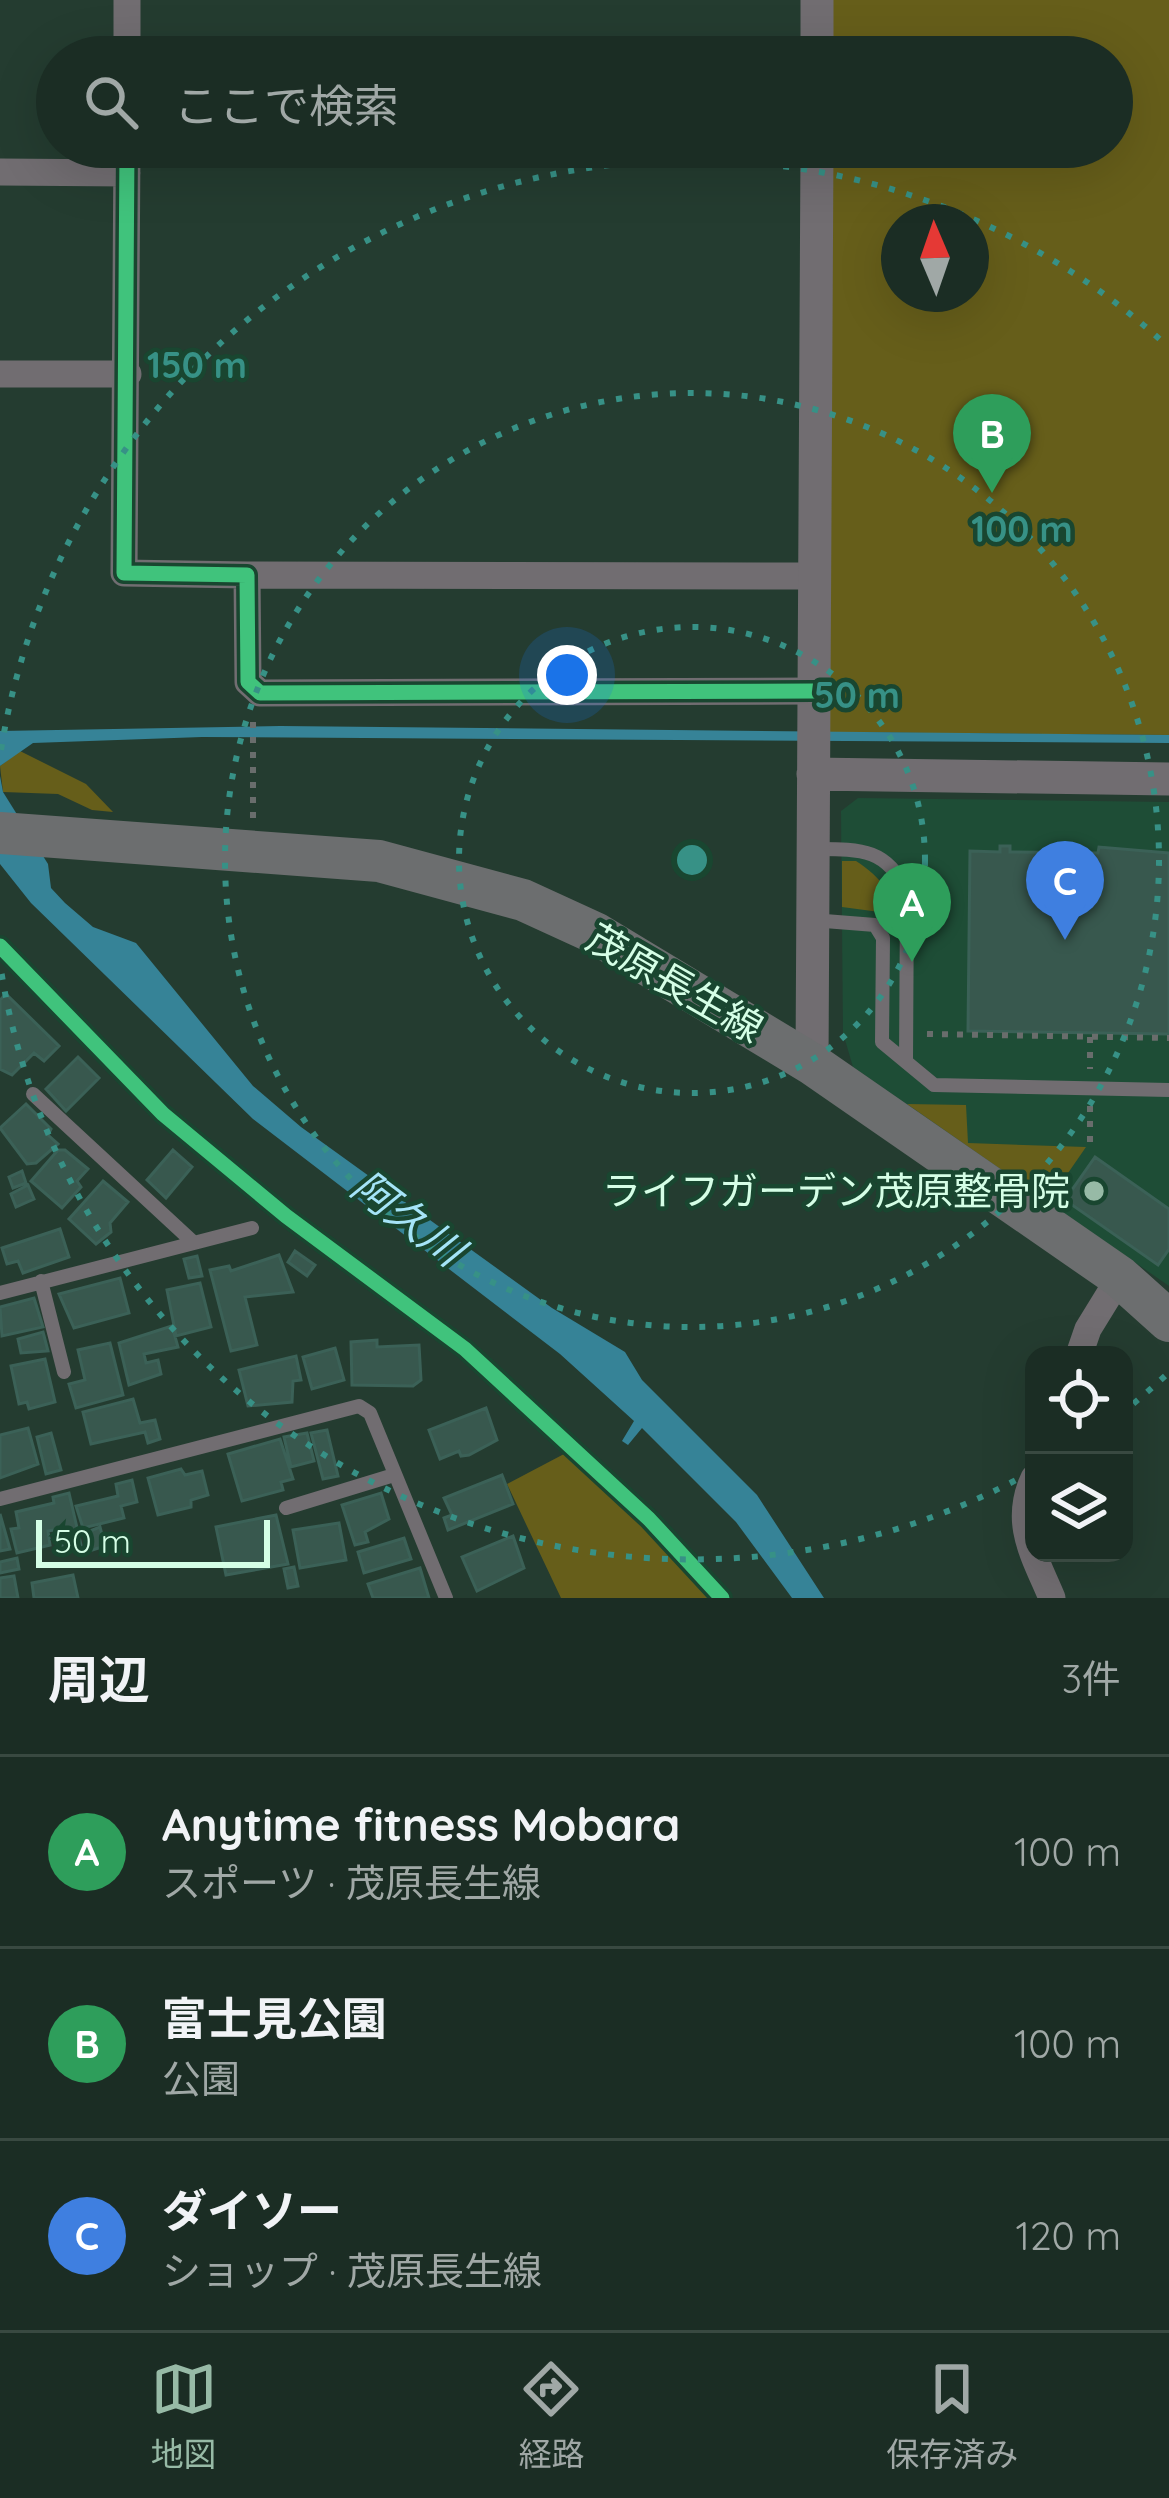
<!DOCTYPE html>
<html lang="ja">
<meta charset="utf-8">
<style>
:root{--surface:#1b2d24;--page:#283931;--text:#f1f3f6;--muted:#a0a8a6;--line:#394941;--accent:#97baa6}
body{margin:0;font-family:Quicksand,"Noto Sans JP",sans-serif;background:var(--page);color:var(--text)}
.controls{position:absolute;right:36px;bottom:36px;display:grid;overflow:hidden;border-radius:24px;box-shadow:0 12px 48px #0002}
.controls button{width:108px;height:108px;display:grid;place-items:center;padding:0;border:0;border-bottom:3px solid var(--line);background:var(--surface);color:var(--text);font:60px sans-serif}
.compass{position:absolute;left:881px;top:204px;width:108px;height:108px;border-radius:50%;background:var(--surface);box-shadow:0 12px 48px #0002;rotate:358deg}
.scale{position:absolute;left:36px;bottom:30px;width:234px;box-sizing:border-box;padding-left:12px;border:6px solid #d5fee6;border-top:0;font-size:33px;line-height:42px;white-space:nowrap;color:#d5fee6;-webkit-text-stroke:9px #194630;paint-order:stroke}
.you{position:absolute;left:567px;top:675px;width:42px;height:42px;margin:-30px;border:9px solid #fff;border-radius:50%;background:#1a73e8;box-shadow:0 0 0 18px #1a73e833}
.badge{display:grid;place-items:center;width:78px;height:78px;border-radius:50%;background:var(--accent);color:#fff;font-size:39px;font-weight:700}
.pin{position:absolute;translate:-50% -99px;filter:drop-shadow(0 3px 6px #0008)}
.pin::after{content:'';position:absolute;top:63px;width:42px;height:36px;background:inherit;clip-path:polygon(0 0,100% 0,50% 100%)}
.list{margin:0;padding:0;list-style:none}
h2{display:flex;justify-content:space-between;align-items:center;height:156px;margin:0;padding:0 48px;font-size:51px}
h2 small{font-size:39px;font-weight:400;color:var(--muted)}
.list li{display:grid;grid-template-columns:78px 1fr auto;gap:36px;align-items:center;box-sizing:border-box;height:192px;padding:0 48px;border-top:3px solid var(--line)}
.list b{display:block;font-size:45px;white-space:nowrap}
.list p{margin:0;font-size:39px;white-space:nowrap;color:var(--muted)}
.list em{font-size:39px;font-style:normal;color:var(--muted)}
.icon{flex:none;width:66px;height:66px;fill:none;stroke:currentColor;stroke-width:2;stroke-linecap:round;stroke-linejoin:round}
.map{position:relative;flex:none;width:1169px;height:1598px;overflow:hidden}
.search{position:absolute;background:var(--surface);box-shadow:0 12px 48px #0002;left:36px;right:36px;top:36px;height:132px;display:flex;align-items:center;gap:30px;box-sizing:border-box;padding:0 42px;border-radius:66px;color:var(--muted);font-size:45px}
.sheet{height:732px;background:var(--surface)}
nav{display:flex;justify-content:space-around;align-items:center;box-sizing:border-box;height:168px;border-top:3px solid var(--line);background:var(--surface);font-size:33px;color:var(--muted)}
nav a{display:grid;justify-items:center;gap:6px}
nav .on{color:var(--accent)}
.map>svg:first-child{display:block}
</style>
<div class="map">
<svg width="1169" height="1598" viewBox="0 0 1169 1598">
<rect width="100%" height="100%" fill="#243c30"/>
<path fill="#1e4d36" d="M 858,798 L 1169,802 L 1169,1286 L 853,1067 L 843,1033 L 841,811 Z"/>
<path fill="#665e1a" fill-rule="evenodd" d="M 817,0 L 1169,0 L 1169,735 L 814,732 L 817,147 L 1112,147 L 1112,57 L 817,57 ZM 899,222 L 971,222 L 971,294 L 899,294 Z
M 20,751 L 86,784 L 113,812 L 92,810 L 58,794 L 3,792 L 0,766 Z
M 842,861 L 856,861 C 882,878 897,897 896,929 L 887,913 L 842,907 Z
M 907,1104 L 966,1105 L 968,1143 L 1086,1147 L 1048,1202 Z
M 564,1454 L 642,1522 L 712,1598 L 561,1598 L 507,1484 Z"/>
<path fill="#368397" d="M 280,726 L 1169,735 L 1169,743 L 202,737 L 33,743 L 0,766 L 0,731 Z
M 0,776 L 3,792 L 48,864 L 51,888 L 65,903 L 93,927 L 136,943 L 253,1086 L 301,1127 L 552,1308 L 625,1352 L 642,1380 L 757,1495 L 824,1598 L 792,1598 L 736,1522 L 642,1428 L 628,1445 L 622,1441 L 634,1421 L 560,1354 L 253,1119 L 31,903 L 0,864 Z"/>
<path fill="#38584e" stroke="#3b6157" stroke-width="3" d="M 1000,846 L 1010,846 L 1010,852 L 1098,853 L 1099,847 L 1169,853 L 1169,1034 L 968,1031 L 970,851 L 1000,852 Z
M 6,994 L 59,1046 L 44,1061 L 34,1053 L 12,1075 L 0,1069 L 0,1000 Z
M 78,1057 L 99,1078 L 66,1111 L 46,1089 Z
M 26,1104 L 51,1129 L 48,1135 L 58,1144 L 36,1163 L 27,1164 L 0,1128 Z
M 58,1150 L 65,1150 L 88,1169 L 77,1181 L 81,1187 L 62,1208 L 31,1181 Z
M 173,1150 L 192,1167 L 166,1198 L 147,1180 Z
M 1095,1157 L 1169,1209 L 1169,1249 L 1158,1265 L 1065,1200 Z
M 22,1171 L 26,1183 L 13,1188 L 9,1177 Z
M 103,1181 L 128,1202 L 110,1223 L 111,1232 L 96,1244 L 69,1219 Z
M 28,1185 L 34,1199 L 16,1207 L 11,1194 Z
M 60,1229 L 69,1257 L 23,1273 L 18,1261 L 7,1264 L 2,1248 Z
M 295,1251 L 315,1265 L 307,1276 L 288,1262 Z
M 279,1255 L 293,1292 L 245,1297 L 257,1345 L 231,1351 L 210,1270 L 229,1266 L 231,1271 Z
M 197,1256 L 202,1276 L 189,1278 L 184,1259 Z
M 120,1278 L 129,1313 L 74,1328 L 59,1294 Z
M 200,1283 L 211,1327 L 176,1336 L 167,1290 Z
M 34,1298 L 43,1327 L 2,1336 L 0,1307 Z
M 172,1326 L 178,1347 L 144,1354 L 146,1363 L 158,1360 L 161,1374 L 129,1385 L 119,1343 Z
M 43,1332 L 48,1351 L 21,1353 L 18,1339 Z
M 377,1340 L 377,1347 L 419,1345 L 421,1380 L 413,1386 L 352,1385 L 351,1342 Z
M 110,1343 L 123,1395 L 76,1408 L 69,1384 L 85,1380 L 78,1350 Z
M 335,1348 L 344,1380 L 312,1389 L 303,1357 Z
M 296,1356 L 301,1380 L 293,1381 L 292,1402 L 248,1406 L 239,1370 Z
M 45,1359 L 55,1402 L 29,1409 L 27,1402 L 19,1404 L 11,1366 Z
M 133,1399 L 140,1423 L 155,1420 L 160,1439 L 148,1443 L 145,1432 L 91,1444 L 83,1412 Z
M 486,1408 L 497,1440 L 469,1455 L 461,1456 L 459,1451 L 440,1459 L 429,1430 Z
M 28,1428 L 38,1464 L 0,1478 L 0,1435 Z
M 327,1430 L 338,1476 L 323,1479 L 311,1433 Z
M 51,1433 L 61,1470 L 46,1474 L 37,1437 Z
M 307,1433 L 314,1461 L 291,1467 L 284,1437 Z
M 280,1439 L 293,1479 L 281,1482 L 283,1490 L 242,1501 L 228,1454 Z
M 181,1469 L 185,1475 L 202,1471 L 208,1495 L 191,1500 L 191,1507 L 158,1515 L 148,1478 Z
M 502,1475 L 513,1504 L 448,1530 L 444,1518 L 452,1515 L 444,1498 Z
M 132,1480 L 137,1502 L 121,1506 L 124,1518 L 83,1528 L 76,1506 L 118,1496 L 116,1484 Z
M 69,1493 L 81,1545 L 63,1549 L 59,1529 L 48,1531 L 50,1545 L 17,1553 L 11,1529 L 19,1528 L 16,1512 L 54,1503 L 53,1497 Z
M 381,1493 L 389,1519 L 365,1532 L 368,1542 L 355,1545 L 342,1505 Z
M 0,1514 L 10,1549 L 0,1551 Z
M 276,1515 L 288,1564 L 226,1575 L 216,1527 Z
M 339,1523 L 346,1560 L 300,1568 L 293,1530 Z
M 100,1527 L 105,1546 L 89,1551 L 85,1533 Z
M 513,1536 L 524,1568 L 477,1591 L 462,1557 Z
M 404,1538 L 411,1559 L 364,1573 L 358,1552 Z
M 17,1558 L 19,1569 L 0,1573 L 0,1562 Z
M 294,1567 L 298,1586 L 288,1588 L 284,1569 Z
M 420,1568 L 429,1598 L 373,1598 L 368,1584 Z
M 73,1575 L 78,1598 L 34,1598 L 32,1583 Z
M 14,1576 L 18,1598 L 0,1598 L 0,1578 Z"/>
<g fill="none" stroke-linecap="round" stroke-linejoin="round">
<path stroke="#696d6c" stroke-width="6" stroke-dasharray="6 9" stroke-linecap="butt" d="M 253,818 L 253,717
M 927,1034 L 1169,1038
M 1090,1037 L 1090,1069
M 1090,1142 L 1090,1106"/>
<path stroke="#716d71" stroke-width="14" d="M 815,849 C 860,849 888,848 907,893 L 906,1062
M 812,920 L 875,925 L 883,938 L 882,1042 L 934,1085 L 1169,1090
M 33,1094 L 194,1243
M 41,1281 L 64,1372
M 0,1293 L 252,1228
M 0,1499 L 359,1406 L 370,1413 L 446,1598
M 286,1508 L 394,1475"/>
<path stroke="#716d71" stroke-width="27" d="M 127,57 L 127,0
M 127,147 L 124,573 L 247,575 L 248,682 L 260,693 L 814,691
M 0,172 L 127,173
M 0,374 L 128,374
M 247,575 L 815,576
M 1079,1355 L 1088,1329 L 1120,1277
M 1034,1478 C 1013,1523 1034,1555 1052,1598"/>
<path stroke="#716d71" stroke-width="33" d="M 817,57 L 817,0
M 813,774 L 1169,779
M 812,1064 L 817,147"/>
<path stroke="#6c6e6f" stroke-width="42" d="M 0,833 L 379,861 L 523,900 L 595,933 L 812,1064 L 1120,1277 L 1169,1321"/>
<g stroke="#194630" stroke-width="22">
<path id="cycleway" d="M 127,147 L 124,573 L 247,575 L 248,682 L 260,693 L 814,691
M 0,946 L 163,1114 L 286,1216 L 465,1349 L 649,1519 L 722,1598"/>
</g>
<use href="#cycleway" stroke="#40c37c" stroke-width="15"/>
</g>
<g fill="none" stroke="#379186" stroke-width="6" stroke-dasharray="6 12">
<circle cx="692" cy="860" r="233"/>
<circle cx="692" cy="860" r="467"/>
<path d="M1165 1376A700 700 0 0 1 1128 1408M1031 1472A700 700 0 0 1 1 970M1 750A700 700 0 0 1 1165 344"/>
</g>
<circle fill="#97baa6" stroke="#194630" stroke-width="4.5" cx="1094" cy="1191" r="12"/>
<g text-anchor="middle" stroke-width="9" stroke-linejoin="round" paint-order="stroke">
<g font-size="39" fill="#d5fee6" stroke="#194630">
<text transform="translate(675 983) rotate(30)" y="14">茂原長生線</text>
</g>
<g font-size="39" fill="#d5fee6" stroke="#194630" text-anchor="end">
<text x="1070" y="1205">ライフガーデン茂原整骨院</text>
</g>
<g font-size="42" font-style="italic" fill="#a5e4f8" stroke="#194630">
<text transform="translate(408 1218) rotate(37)" y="15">阿久川</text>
</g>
</g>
<circle cx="692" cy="860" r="18" fill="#379186" stroke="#194630" stroke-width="6"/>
<g font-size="36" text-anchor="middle" font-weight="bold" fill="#379186" stroke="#194630" stroke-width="9" stroke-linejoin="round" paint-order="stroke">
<text x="197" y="378">150 m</text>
<text x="1022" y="542">100 m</text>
<text x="857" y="708">50 m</text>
</g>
</svg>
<div class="controls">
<button><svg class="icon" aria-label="locate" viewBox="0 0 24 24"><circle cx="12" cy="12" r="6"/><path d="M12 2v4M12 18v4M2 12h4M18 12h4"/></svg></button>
<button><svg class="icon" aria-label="layers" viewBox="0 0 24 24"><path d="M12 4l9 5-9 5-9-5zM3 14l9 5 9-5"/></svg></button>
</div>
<svg class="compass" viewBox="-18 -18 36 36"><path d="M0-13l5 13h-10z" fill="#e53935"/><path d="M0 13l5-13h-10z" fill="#a0a8a6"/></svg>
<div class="scale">50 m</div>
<div class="you"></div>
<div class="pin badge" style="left:912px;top:962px;background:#2e9e5b">A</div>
<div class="pin badge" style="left:992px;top:493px;background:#2e9e5b">B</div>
<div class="pin badge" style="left:1065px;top:940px;background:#3f7fe0">C</div>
<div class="search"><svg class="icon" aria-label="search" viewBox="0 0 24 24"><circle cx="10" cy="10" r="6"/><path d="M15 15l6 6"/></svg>ここで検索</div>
</div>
<section class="sheet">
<h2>周辺<small>3件</small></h2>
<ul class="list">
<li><span class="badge" style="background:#2e9e5b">A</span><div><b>Anytime fitness Mobara</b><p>スポーツ · 茂原長生線</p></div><em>100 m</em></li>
<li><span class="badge" style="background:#2e9e5b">B</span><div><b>富士見公園</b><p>公園</p></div><em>100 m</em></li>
<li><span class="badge" style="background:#3f7fe0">C</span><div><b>ダイソー</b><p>ショップ · 茂原長生線</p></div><em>120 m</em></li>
</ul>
</section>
<nav>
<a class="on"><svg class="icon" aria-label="map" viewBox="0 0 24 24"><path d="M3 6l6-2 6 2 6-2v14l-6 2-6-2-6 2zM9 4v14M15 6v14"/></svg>地図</a>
<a><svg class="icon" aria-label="directions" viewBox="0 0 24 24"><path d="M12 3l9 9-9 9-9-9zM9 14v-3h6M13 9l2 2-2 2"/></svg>経路</a>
<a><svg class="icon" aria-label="saved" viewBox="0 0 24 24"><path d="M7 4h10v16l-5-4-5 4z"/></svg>保存済み</a>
</nav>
